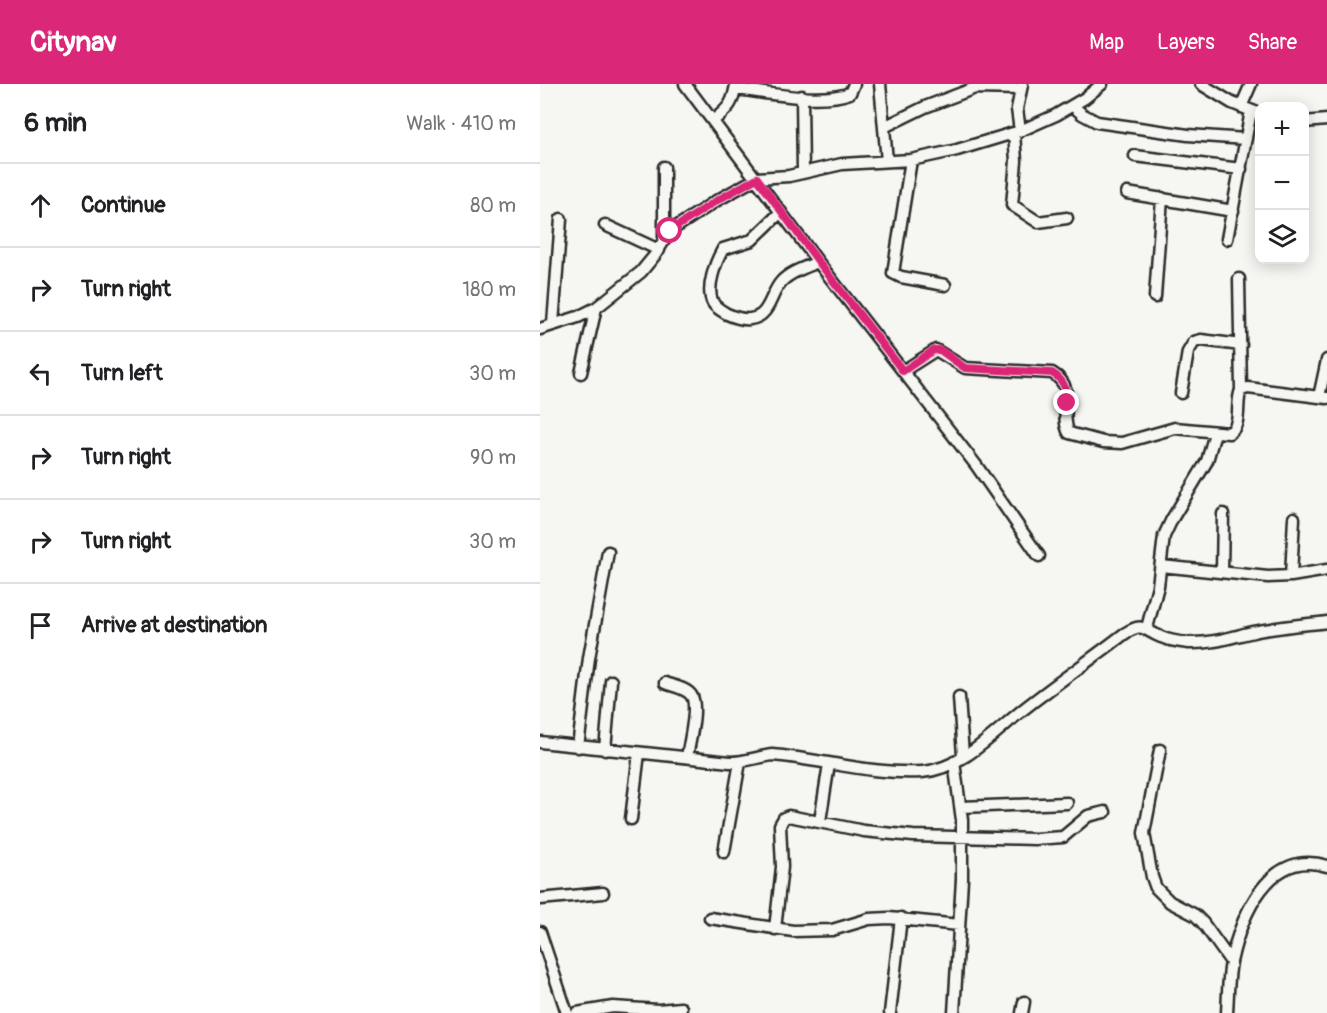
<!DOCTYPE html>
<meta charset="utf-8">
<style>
:root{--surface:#fff;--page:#f6f6f6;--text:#202124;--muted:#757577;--line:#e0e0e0;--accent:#db2777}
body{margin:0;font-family:Pangolin,sans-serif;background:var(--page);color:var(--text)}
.controls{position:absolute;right:18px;top:18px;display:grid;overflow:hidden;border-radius:12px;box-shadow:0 3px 15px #0003}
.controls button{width:54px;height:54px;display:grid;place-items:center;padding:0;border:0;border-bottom:2px solid var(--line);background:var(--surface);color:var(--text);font:30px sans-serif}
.stop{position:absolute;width:18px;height:18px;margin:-14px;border:4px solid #db2777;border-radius:50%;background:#fff}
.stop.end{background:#db2777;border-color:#fff;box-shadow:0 2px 6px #0008}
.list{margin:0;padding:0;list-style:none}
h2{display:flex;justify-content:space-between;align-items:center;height:78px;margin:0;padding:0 24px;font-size:26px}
h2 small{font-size:20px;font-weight:400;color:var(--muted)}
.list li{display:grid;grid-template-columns:39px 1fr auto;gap:18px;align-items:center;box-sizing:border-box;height:84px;padding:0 24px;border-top:2px solid var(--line)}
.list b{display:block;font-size:22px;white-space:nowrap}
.list em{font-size:20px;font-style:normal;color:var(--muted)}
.icon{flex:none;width:33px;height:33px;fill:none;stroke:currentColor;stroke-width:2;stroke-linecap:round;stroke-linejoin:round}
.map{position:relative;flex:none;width:787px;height:929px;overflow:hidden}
header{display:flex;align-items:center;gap:36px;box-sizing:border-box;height:84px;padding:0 30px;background:var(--accent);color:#fff}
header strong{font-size:28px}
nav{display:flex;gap:33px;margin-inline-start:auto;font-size:21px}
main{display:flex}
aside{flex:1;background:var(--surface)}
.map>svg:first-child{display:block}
</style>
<header>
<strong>Citynav</strong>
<nav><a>Map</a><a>Layers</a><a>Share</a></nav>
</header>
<main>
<aside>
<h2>6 min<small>Walk · 410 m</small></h2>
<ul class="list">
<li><svg class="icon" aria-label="ahead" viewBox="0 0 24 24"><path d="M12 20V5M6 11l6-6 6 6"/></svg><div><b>Continue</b></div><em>80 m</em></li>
<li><svg class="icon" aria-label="right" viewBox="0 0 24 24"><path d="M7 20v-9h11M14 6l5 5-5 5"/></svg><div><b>Turn right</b></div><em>180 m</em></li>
<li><svg class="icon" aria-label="left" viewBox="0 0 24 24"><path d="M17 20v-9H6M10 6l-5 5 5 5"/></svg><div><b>Turn left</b></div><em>30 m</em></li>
<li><svg class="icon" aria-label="right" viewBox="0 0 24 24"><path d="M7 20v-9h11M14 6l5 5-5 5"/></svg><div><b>Turn right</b></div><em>90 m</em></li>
<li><svg class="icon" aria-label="right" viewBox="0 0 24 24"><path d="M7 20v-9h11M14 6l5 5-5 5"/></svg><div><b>Turn right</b></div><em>30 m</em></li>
<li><svg class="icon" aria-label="arrive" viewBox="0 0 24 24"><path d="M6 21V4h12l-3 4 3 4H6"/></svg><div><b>Arrive at destination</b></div></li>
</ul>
</aside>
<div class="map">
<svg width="787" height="929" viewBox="0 0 787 929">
<rect width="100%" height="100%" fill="#f6f6f2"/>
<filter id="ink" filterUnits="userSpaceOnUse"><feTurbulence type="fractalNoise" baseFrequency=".0167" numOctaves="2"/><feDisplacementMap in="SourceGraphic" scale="12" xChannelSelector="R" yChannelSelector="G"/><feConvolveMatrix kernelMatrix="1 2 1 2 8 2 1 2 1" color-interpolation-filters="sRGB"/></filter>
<g filter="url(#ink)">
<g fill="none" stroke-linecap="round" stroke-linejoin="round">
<g stroke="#2b2b2b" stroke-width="15">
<path id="minor" d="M 145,0 L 278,178 L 436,381 L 499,472
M 340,0 L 347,77
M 661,0 L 692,19 L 720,30
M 196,5 C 229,9 280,20 310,9 L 314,0
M 262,12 L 263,89
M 533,22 L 542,30 L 557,38 L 648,51 L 706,55
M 701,23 L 711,0
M 173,37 C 188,24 193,21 196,0
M 764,38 L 787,36
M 344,43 L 385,23 L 435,4 L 480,5
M 480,47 L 477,25 L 482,1
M 474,49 L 476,77 L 472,121 L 498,138 L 527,134
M 595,72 L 701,85
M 371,76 L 353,189 L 361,193 L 405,201
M 587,109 L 693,127
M 241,128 L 212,156 L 183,165 C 176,177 165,205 173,219 C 176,224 182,227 187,230 C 194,233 202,236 210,235 C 230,233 230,210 241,198 C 250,188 266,183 278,178
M 65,141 L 119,166
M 124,155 L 124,83
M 687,155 L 711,27
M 699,195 L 701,306
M 615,213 L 622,114
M 13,240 L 21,135
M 0,245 L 38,233 L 56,224 L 101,188 L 115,171 L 130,147 L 176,117 L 217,94 L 249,92 L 302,80 L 371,76 L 417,66 L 480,47 L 516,31 L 545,14 L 562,0
M 363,287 L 396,266 L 425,284 L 512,289 C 539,305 518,328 529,349 L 563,358 L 582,359 L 635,344 L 689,349 C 703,340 695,319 701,306 L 708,304 L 787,314
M 41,289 L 56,224
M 641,309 L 648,268 L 654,258 L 661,256 L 701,261
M 779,313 L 787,276
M 621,482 L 728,493 L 751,492 L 787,486
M 682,488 L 683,430
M 751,492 L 754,434
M 607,544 L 618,502 L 624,452 L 632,435 L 667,377 L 675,349
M 125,599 C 132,602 146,604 151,611 C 159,621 149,660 147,673
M 419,613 L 423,672
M 0,658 L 190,678 C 205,678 217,673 232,671 C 282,675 331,691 382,688 C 424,685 457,645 489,621 C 520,597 553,574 584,550 C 604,537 603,546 621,553 C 630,557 639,558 649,559 C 672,560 691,553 713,548 C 737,543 762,541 787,538
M 38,663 L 49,574 L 68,468
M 65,666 L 71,597
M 620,666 L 604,749 L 612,793 L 616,804 L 630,818 L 655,831 L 663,839 L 691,878
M 414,678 L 422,736 L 422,795 L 414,929
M 421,723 L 527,719
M 91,735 L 99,669
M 280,737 L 289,680
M 184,768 L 200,678
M 0,815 L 63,809
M 170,834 L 253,847 L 292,846 L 329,835 L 349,834 L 419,841
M 235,845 L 242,783 L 240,741 L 244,734 L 249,732 L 324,747 L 373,752 L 495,755 L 523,753 L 548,732 L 565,728
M 0,848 L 27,929
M 37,929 L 73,923 L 118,926 L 141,924
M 350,929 L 361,834
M 482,929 L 484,918
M 687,929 C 688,912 688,894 691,878 C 701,832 729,764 787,782"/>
</g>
<use href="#minor" stroke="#f6f6f2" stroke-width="10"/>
</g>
</g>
<g fill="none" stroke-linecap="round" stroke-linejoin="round" filter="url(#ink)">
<path stroke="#db2777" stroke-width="8" d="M 130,147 L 176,117 L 217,94 L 278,177 L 363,287 L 394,266 L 400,266 L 425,284 L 512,289 C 524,296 527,305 527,319"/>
</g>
</svg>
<div class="controls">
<button>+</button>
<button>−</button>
<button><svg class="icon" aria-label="layers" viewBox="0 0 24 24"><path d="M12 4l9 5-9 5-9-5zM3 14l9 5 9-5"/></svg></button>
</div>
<div class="stop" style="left:130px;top:147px"></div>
<div class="stop end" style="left:527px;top:319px"></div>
</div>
</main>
